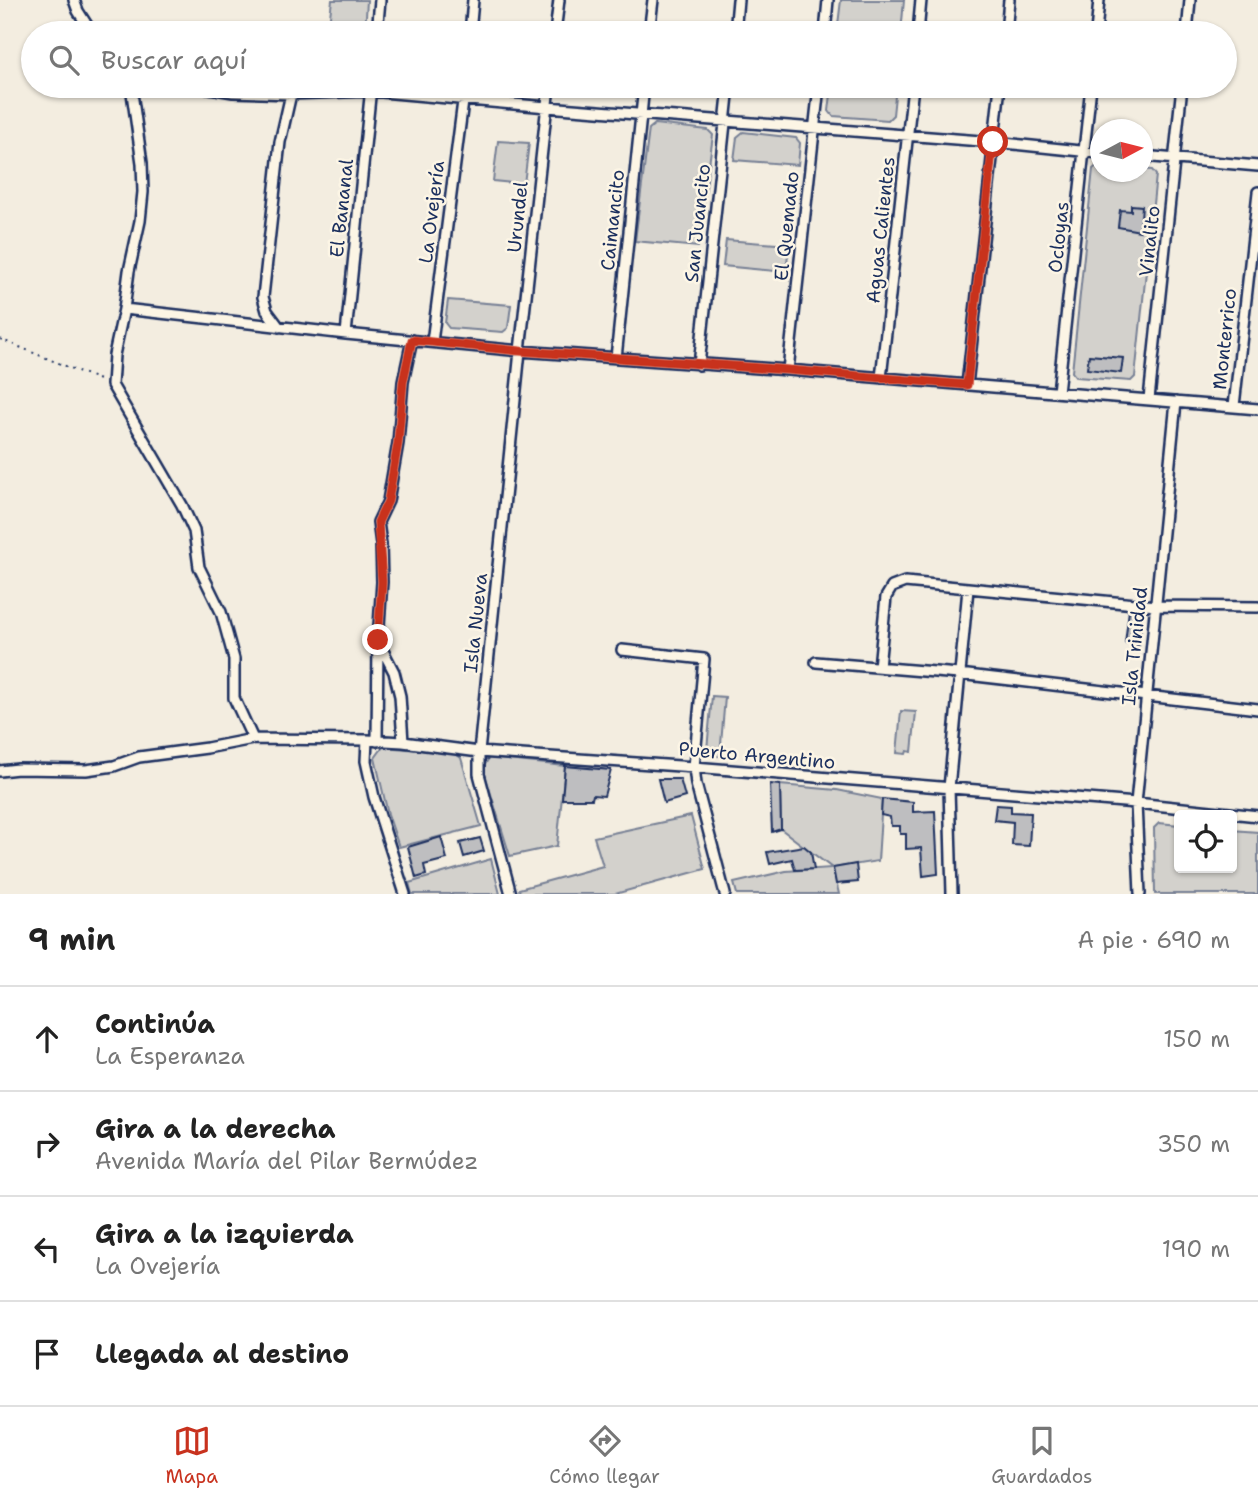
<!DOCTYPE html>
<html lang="es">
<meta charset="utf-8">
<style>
:root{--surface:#fff;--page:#f6f6f6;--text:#222;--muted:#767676;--line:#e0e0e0;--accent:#c8321e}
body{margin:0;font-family:"Shantell Sans",sans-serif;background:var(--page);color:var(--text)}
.controls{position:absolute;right:21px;bottom:21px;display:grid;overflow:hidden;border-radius:7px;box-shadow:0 2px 5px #0004}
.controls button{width:63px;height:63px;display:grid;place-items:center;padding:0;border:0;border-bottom:2px solid var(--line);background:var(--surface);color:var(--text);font:35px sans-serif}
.compass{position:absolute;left:1090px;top:119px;width:63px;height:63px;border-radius:50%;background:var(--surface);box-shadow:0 2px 5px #0004;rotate:83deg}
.stop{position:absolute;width:21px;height:21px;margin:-16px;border:5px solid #c8321e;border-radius:50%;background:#fff}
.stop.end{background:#c8321e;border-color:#fff;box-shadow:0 2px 7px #0008}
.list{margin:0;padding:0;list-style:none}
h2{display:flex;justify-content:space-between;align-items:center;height:91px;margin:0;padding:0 28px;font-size:30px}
h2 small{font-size:23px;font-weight:400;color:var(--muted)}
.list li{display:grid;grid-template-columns:46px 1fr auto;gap:21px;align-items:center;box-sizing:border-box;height:105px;padding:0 28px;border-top:2px solid var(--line)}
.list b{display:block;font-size:26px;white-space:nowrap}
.list p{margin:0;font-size:23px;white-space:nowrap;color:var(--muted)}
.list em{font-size:23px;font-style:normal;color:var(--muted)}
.icon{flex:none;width:38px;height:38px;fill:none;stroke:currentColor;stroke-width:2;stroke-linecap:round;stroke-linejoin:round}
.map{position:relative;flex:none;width:1258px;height:894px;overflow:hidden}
.search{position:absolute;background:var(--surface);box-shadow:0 2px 5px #0004;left:21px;right:21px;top:21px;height:77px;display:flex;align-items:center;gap:18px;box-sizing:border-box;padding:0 24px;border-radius:38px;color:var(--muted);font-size:26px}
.sheet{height:511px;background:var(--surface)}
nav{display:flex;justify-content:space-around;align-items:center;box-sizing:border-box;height:98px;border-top:2px solid var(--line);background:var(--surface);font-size:19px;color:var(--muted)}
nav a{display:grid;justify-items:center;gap:4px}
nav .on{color:var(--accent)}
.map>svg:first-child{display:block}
</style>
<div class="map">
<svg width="1258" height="894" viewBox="0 0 1258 894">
<rect width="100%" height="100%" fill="#f3ede0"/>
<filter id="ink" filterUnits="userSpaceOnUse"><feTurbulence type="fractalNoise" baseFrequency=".0143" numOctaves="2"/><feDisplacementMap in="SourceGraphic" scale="14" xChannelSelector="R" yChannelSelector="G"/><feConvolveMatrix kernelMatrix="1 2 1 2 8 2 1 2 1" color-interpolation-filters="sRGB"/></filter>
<g filter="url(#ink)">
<path fill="#d3d1cc" stroke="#778095" stroke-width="2" d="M 332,0 L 367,0 L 365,33 L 328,33 Z
M 841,0 L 904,0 L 901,33 L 837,33 Z
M 832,86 L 896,86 L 893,115 L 888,120 L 833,116 L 829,111 Z
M 655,124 L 708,130 L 713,135 L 698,247 L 635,241 L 649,129 Z
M 743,132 L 796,138 L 800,143 L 798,165 L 734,160 L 737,137 Z
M 498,141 L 529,143 L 524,184 L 493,181 Z
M 1099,164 L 1100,164 L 1100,172 L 1142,172 L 1143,169 L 1152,170 L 1156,175 L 1135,377 L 1131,381 L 1076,377 L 1072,372 L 1093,169 Z
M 726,240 L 789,245 L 786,272 L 723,266 Z
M 448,300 L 511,305 L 508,328 L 503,332 L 449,328 L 445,323 Z
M 712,696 L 725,697 L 720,756 L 711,755 L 707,750 Z
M 901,711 L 916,712 L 912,752 L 907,751 L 906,754 L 897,753 Z
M 383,747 L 455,753 L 461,758 L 481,826 L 399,847 L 388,814 L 375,758 Z
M 489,758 L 565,766 L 557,846 L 510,856 L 483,768 Z
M 780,785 L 837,790 L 882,799 L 878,861 L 833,868 L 839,894 L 737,894 L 734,883 L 786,871 L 832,868 L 781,829 Z
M 691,816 L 705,869 L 615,894 L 520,894 L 519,889 L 603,866 L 594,837 Z
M 1159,823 L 1179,825 L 1179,868 L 1232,868 L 1232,830 L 1258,832 L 1258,894 L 1155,894 L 1154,828 Z
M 491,859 L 500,894 L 412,894 L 409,883 Z"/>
<path fill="#bebec0" stroke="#1b2f5e" stroke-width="2" d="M 1131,205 L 1142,206 L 1140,231 L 1118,227 L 1120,210 L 1131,211 Z
M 1089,355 L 1123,358 L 1121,373 L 1087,369 Z
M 1129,610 L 1142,612 L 1139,645 L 1125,643 Z
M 565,766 L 611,770 L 604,796 L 593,795 L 592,799 L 562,799 Z
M 658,779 L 680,779 L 685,797 L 664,803 Z
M 770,784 L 780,785 L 781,829 L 772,832 Z
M 882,799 L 913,802 L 913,812 L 935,811 L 938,874 L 923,876 L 921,848 L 906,849 L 906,834 L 900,834 L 900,826 L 891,826 L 890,817 L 881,815 Z
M 996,805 L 1011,806 L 1011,812 L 1031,813 L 1029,846 L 1012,845 L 1013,822 L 994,820 Z
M 441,837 L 447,859 L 424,865 L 426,875 L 416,878 L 408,847 Z
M 480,838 L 484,851 L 464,857 L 460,843 Z
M 804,846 L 811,852 L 814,869 L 795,870 L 792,859 L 770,864 L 767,852 Z
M 856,864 L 858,882 L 836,884 L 833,868 Z"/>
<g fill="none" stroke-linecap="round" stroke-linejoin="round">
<g stroke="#1b2f5e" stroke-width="14">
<path id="street" d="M 74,0 L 78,11 L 92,33
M 377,33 L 380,0
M 470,33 L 473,0
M 555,33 L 559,0
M 649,33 L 653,0
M 735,33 L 738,0
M 825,33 L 828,0
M 918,33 L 921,0
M 1006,33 L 1009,0
M 1096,33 L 1099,0
M 1187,33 L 1190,0
M 131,86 L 142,163 L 143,192 L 140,221 L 129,271 L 124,309 L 346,334 L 520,351 L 788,370 L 1258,409
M 198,86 L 233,92 L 291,94 L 371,91 L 547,107 L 994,142 L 1100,153
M 1142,156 L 1258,166
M 124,309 L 114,355 L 112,385 L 182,505 L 194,531 L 199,567 L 221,612 L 234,659 L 234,698 L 253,739
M 279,327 L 267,311 L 263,297 L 280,142 L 291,94
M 346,334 L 371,87
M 432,342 L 465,86
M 616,358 L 644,86
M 699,365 L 729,86
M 788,370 L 819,86
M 881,378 L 913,86
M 967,385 L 1000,86
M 1058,392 L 1091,86
M 1149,399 L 1182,86
M 1234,406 L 1258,192
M 379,643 L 394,672 L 400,696 L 403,742
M 622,650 L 704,659 L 694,767 L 696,784 L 725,894
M 816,662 L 959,674 L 1258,709
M 879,667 L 886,597 L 892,587 L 905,582 L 1156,606 L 1258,607
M 367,740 L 366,761 L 374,797 L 405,894
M 377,741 L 378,640 L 382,582 L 381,544 L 378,522 L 388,501 L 398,443 L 403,382 L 412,340
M 0,771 L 18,769 L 86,770 L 114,766 L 139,757 L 207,748 L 253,739 L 367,740 L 403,742 L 479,752 L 694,767 L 1136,803 L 1258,816
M 511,894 L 479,774 L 479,752 L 520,351 L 549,86
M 952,894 L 949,788 L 968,589
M 1140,894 L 1136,803 L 1176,402"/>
</g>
<path stroke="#1b2f5e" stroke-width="2" stroke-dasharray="2 5" stroke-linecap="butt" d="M 0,339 L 102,381"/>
<use href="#street" stroke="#fcf5e5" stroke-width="9"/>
</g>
</g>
<g fill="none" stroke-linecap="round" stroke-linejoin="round" filter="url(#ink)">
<path stroke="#c8321e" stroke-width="9" d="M 378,640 L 382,582 L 378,522 L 388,501 L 398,443 L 403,382 L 412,340 L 520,351 L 788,370 L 967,385 L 993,142"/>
</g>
<g text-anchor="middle" stroke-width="5" stroke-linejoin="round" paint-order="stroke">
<g font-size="19" fill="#1b2f5e" stroke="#fcf5e5">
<text transform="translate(341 208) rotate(-84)" y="7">El Bananal</text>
<text transform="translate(431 212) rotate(-83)" y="7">La Ovejería</text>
<text transform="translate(517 217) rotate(-84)" y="7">Urundel</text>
<text transform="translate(612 220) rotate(-84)" y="7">Caimancito</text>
<text transform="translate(697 223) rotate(-84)" y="7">San Juancito</text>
<text transform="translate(786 226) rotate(-84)" y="7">El Quemado</text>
<text transform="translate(880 230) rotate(-84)" y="7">Aguas Calientes</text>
<text transform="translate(1058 237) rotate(-84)" y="7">Ocloyas</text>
<text transform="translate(1149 241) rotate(-84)" y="7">Vinalito</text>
<text transform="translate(1224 339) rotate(-84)" y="7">Monterrico</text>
<text transform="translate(475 623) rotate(-84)" y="7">Isla Nueva</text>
<text transform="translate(1134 646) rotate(-84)" y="7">Isla Trinidad</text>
<text transform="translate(757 755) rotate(5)" y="7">Puerto Argentino</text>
</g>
</g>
</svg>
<div class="controls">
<button><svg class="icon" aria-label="locate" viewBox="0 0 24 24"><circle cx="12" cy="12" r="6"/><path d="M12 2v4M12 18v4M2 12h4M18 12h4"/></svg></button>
</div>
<svg class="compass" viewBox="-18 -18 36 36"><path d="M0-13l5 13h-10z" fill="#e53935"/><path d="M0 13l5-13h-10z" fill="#767676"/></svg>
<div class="stop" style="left:993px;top:142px"></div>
<div class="stop end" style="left:378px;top:640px"></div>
<div class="search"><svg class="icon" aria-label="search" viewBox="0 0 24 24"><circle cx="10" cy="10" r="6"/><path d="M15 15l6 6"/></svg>Buscar aquí</div>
</div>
<section class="sheet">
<h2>9 min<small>A pie · 690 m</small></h2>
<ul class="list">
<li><svg class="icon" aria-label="ahead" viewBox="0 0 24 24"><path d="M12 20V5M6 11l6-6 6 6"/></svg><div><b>Continúa</b><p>La Esperanza</p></div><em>150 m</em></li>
<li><svg class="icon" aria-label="right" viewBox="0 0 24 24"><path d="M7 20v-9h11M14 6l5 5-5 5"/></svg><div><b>Gira a la derecha</b><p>Avenida María del Pilar Bermúdez</p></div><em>350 m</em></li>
<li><svg class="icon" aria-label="left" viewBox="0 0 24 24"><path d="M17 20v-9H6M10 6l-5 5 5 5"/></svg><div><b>Gira a la izquierda</b><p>La Ovejería</p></div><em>190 m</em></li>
<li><svg class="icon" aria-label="arrive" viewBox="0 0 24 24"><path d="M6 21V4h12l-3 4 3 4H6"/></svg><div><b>Llegada al destino</b></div></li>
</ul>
</section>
<nav>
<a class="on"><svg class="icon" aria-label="map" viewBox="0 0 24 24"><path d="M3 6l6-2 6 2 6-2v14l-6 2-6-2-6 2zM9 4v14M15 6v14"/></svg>Mapa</a>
<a><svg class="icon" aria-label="directions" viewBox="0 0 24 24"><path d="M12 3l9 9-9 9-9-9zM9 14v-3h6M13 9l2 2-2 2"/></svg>Cómo llegar</a>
<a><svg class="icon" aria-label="saved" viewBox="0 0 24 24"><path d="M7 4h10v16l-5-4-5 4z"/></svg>Guardados</a>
</nav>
